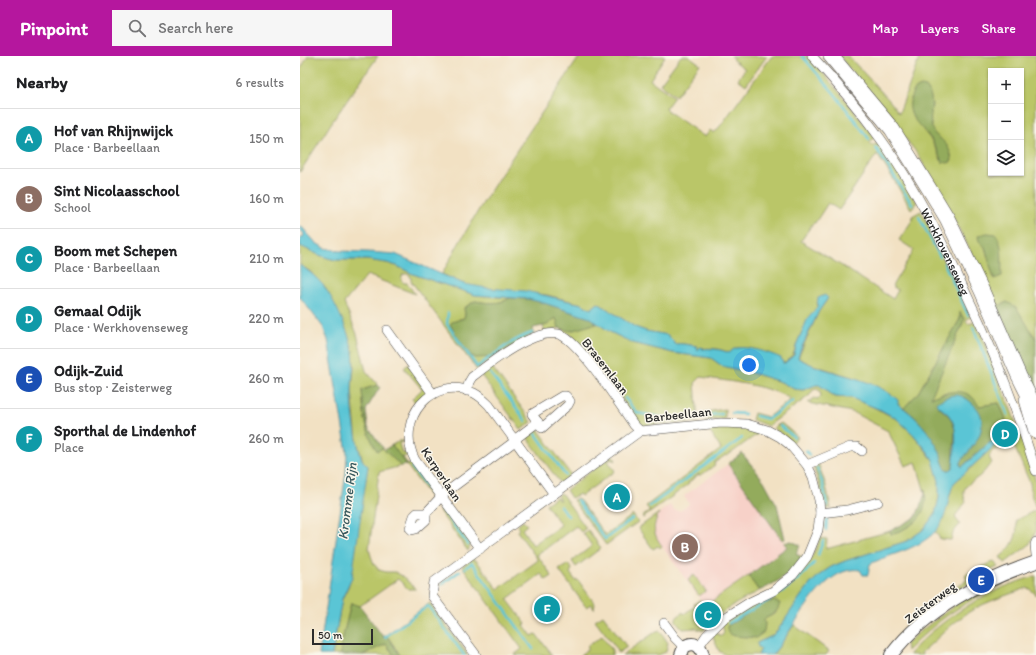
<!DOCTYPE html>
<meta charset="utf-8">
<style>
:root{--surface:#fff;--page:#f6f6f6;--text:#202124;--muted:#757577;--line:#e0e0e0;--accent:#b5179e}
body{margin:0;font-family:Itim,sans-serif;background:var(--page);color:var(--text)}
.controls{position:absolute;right:12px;top:12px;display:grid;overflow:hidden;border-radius:0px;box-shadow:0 1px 3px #0004}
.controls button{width:36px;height:36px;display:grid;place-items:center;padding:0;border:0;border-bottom:1px solid var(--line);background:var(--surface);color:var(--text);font:20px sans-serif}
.scale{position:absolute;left:12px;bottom:10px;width:61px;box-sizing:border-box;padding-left:4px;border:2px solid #2b2b2b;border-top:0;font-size:11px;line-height:14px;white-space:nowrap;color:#2b2b2b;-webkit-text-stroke:3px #fbf7ec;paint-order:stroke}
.you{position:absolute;left:449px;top:309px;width:14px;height:14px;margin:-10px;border:3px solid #fff;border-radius:50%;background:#1a73e8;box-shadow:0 0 0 6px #1a73e833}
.badge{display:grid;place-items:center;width:26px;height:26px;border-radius:50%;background:var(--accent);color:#fff;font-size:13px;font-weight:700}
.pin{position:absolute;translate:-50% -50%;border:2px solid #fff;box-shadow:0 1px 4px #0006}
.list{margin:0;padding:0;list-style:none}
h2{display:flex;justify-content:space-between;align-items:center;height:52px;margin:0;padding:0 16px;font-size:17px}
h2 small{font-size:13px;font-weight:400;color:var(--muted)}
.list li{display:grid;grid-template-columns:26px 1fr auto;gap:12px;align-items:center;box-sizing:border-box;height:60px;padding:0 16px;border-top:1px solid var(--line)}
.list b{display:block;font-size:15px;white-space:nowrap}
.list p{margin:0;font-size:13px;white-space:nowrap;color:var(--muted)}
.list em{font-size:13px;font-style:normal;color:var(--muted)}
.icon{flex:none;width:22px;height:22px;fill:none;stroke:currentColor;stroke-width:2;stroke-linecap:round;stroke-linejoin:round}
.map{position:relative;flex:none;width:736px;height:599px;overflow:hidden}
header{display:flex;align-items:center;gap:24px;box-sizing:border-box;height:56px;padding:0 20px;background:var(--accent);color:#fff}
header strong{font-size:19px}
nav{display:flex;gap:22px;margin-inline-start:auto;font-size:14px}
.search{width:280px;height:36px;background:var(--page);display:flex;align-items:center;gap:10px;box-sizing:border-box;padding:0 14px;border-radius:0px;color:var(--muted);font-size:15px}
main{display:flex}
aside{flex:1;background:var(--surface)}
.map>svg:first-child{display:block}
</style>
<header>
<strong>Pinpoint</strong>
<div class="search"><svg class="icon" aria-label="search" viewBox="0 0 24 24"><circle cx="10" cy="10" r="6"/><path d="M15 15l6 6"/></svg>Search here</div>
<nav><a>Map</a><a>Layers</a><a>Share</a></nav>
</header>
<main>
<aside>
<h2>Nearby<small>6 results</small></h2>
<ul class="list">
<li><span class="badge" style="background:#0f9aa8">A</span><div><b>Hof van Rhijnwijck</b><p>Place · Barbeellaan</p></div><em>150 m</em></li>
<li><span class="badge" style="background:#8d6e63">B</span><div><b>Sint Nicolaasschool</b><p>School</p></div><em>160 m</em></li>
<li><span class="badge" style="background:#0f9aa8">C</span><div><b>Boom met Schepen</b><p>Place · Barbeellaan</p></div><em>210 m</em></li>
<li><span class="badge" style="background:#0f9aa8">D</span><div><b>Gemaal Odijk</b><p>Place · Werkhovenseweg</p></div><em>220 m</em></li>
<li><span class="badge" style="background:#1a4fb4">E</span><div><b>Odijk-Zuid</b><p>Bus stop · Zeisterweg</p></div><em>260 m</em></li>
<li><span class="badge" style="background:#0f9aa8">F</span><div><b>Sporthal de Lindenhof</b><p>Place</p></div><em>260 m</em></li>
</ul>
</aside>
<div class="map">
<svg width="736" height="599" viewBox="0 0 736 599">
<rect width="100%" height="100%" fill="#fbf7ec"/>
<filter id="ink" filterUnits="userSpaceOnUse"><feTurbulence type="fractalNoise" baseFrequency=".025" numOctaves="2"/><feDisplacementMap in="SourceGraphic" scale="8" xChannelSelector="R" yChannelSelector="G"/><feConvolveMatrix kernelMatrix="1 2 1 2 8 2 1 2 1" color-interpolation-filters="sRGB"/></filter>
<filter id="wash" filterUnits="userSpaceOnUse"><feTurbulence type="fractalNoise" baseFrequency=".012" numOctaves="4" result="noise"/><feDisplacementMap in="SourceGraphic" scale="16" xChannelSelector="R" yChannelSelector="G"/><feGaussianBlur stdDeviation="0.9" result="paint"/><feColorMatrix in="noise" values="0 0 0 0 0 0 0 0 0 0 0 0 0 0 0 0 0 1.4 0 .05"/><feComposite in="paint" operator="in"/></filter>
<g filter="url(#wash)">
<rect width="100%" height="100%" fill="#f2e1c3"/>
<path fill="#f7d1c8" d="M 428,408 L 488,491 L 405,550 L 345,467 L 370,449 L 374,454 L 380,455 L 389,448 L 384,440 Z"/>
<path fill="#bac668" stroke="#72784a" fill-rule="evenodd" d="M 8,0 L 78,0 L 32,66 L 0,116 L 0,14 Z
M 280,0 L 365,0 L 350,24 L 374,41 L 365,53 L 405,81 L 410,74 L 414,77 L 421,69 L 472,0 L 509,0 L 548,47 L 573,79 L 574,81 L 570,87 L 572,90 L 578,87 L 581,89 L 617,146 L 611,153 L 594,124 L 577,98 L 539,154 L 528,147 L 515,167 L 513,167 L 501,185 L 542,210 L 593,243 L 598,234 L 592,230 L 614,194 L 599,184 L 613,163 L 612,160 L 621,155 L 629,169 L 672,260 L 666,264 L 668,268 L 675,266 L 682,279 L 726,393 L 736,426 L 736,452 L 732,442 L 730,427 L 714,390 L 707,393 L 705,390 L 692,395 L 689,401 L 692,407 C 687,410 686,415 681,419 C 670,428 659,430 666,446 L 655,460 L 656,463 L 660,468 L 653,477 L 651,484 L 640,483 L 635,475 C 647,460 646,444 654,427 L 699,386 L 716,378 L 714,372 L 698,381 L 701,372 L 706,363 L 699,347 L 679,350 L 671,340 L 646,336 L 630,342 L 665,262 L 660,258 L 660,263 L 618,337 L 604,352 L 555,322 L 510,308 L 498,302 L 519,255 L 527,244 L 517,247 L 517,251 L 507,265 L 497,287 L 493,299 L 485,307 L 483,307 C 477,297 449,291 437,292 C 434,292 432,295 429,297 C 420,292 406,291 397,294 L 397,290 C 389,289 382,287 375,288 L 367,279 L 346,275 L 335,271 L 298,247 L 291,253 L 282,248 L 247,239 L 176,231 L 164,228 L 142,218 C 182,142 232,72 280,0 Z
M 381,0 L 389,0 L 400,8 L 376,40 L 360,28 Z
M 431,0 L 467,0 L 446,29 L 438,23 L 445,13 L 432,3 L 433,2 Z
M 539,0 L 548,0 L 589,44 L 599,57 L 620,0 L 736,0 L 736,283 L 707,246 L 697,251 L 668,190 L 635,128 L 617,97 ZM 691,15 L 721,15 L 721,117 L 691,117 ZM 632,48 L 630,65 L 633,77 L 644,86 L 651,98 L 651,106 L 642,106 L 632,85 L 623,74 ZM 685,191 L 701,194 L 701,206 L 694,223 Z
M 0,189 L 19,199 L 28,202 L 36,204 L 67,204 L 87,207 L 97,210 L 113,218 L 175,239 L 210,242 C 199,249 187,247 175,245 L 164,252 L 165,258 L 164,262 L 159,263 L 195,301 L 177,314 L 111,225 L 111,222 L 109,218 L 103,218 L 101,224 L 104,227 L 107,227 L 115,238 L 67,219 L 44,247 L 57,278 L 66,315 L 78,329 L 62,334 C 64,358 64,372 77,394 L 83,392 L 101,410 L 79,416 L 69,493 L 71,500 L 74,508 L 79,514 L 86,516 L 95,516 L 102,520 L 116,533 L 108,533 L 98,523 L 60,550 L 51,547 L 41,589 L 41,599 L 32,599 L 42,543 L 49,529 L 68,410 L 63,405 L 57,386 L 52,333 L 54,312 L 53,295 L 47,276 L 35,250 L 11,216 L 0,209 Z
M 256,261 L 295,269 L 298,267 L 310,276 L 333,287 L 373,297 L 411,302 L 422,310 L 452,317 L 481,326 L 494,333 L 503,334 L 516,329 L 519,329 L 528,335 L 531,339 L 536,341 L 551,342 L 563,346 L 597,363 L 613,378 L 633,404 L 639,425 L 639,442 L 635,458 L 623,474 L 607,485 L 545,505 L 531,511 L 522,517 L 512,526 L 501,540 L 478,574 L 472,580 L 457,587 L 461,593 L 458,599 L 426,599 L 419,595 L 413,581 L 415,577 L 422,580 L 424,576 L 422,568 L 492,525 C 506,512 514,499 520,482 L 527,483 L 526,493 L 590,475 L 591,478 C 607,472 616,469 623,452 C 626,445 626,441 625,433 L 624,433 L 616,406 L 605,410 L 588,375 L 552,356 L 508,347 L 514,342 L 517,343 L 521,341 L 520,335 L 517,333 L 513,334 L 509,340 L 468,370 L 452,364 L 454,357 L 468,361 L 491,343 C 465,328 430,326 401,321 L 395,327 L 398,365 L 342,370 L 339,369 L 321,346 L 323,344 C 304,318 288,289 260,272 L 245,276 L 243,270 L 247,269 ZM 474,545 L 476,557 L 464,563 L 427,570 L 466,548 Z
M 108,308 L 127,336 L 126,339 L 117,348 L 112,343 L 122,333 L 104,312 Z
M 192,311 L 232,366 L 221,374 L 181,319 Z
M 425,353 L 425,363 L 406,364 L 405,356 Z
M 481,367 L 498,381 L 492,387 L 473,372 Z
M 425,371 L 448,373 L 459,377 L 427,400 L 426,399 L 414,407 L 415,409 L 400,420 L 399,418 L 388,427 L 389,428 L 343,462 L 342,461 L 350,455 L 346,450 L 421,393 L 408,373 Z
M 238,373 L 271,419 L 260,427 L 227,381 Z
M 99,385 L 105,385 L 99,387 L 102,398 L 107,396 L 108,399 L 103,401 L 108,409 L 113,407 L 136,439 L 133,445 L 92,389 Z
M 312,399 L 316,404 L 315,405 L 312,402 L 308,405 L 315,415 L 281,440 L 280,438 L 271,442 L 266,434 Z
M 518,407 L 526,430 L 531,453 L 526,452 L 524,450 L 520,431 L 514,412 Z
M 261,437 L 286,472 L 281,476 L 276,470 L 237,499 L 252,520 L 246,524 L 241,518 L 207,543 L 226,568 L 224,569 L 232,580 L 236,578 L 252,599 L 214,599 L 222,593 L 162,510 L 173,502 L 175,505 L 176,504 L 198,533 L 237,505 L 238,504 L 217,475 L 219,473 L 217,470 L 223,465 L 227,469 L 222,473 L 233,489 L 261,469 L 246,448 L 256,441 L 258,444 L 260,444 L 257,440 Z
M 278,442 L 305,479 L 333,459 L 338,466 L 306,489 L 273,444 Z
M 141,446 L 172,486 L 168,495 L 139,455 L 141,453 L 139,447 Z
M 736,454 L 736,476 L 729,489 L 705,507 L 700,501 C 712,492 719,480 716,464 Z
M 359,457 C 352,471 353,478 362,490 L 360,492 L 358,490 L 353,493 L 338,472 Z
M 288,474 L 301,492 L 276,511 L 272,505 L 292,490 L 283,477 Z
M 694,505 L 698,511 L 675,521 L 669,527 L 651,538 L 650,535 L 667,524 L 665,519 Z
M 268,508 L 272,513 L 270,517 L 276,525 L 278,524 L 295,548 L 294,553 L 291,548 L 286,551 L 259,514 Z
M 394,519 L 406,535 L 399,540 L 388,524 Z
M 448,520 L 457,532 L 461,534 C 441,545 417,556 403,575 L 395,572 L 383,573 L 376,565 L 376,562 L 383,556 L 384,558 L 395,550 L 394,548 L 400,544 L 405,550 Z
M 736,520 L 736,539 L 730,533 L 727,532 C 708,539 687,545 669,556 C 652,567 637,583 621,597 L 623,599 L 611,599 L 609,598 C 643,561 688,533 736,520 Z
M 698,527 L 699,529 L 704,528 C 664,546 638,563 607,595 L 606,588 L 618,577 L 663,543 Z
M 130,547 L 168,599 L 100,599 L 88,581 L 84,583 L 83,581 Z
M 303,559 L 327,591 L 318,597 L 317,593 L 295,564 Z
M 494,569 L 529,595 L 526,599 L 472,599 L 479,591 Z
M 360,575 L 368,587 L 366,596 L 358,599 L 322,599 L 354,577 Z
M 302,580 L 312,594 L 312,599 L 280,599 L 289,592 L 287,590 Z
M 86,588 L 94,599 L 62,599 Z"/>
<path fill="#93ab5c" stroke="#5f6b44" d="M 621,30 L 626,31 C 638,46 626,59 633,75 C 635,80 641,82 644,86 C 649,91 651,98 652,105 L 648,107 L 642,106 C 639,99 636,90 631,83 C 621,69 605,61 611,41 C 613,35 615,32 621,30 Z
M 687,177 L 696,178 C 704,190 701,206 702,220 L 694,223 L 685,191 L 679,185 L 678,181 L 679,179 Z
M 210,242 L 228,243 L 244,247 L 290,262 L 298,267 L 270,275 L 259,272 L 256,262 L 247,269 L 233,272 L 234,278 L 195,301 L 176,302 L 171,300 L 157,281 L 150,268 L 152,266 L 164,262 L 165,258 L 164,252 L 175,245 C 187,247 199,249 210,242 Z
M 707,246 L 716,251 L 736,283 L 736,338 L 697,251 Z
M 660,256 L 662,260 L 665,262 L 631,341 C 644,338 658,331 671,340 C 674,342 677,347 679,350 L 699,347 L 706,363 L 701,372 L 698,381 L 678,396 L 662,411 L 660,409 L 661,405 L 674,389 L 678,354 L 667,343 L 638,350 L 650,361 L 655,373 L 653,412 L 650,414 L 647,414 C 642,409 641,400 638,394 C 630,377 618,363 604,352 L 618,337 L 660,263 Z
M 78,329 L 80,331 L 66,354 L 68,371 L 83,392 L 77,395 C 64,372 64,358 62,334 Z
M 92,389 L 107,409 L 101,410 L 84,394 Z
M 442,397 L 464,425 L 477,449 L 485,483 L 482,484 L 428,408 Z
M 624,433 L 625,433 C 629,459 614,471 591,478 L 590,475 L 616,461 L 625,438 Z
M 491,485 L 500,489 L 496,498 L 502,501 C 492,517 478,526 461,534 L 457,532 L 448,520 L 487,491 L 484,487 Z
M 474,545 L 480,547 C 478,556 473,559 464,563 L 465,568 L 464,576 L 456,582 L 435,580 L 429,578 L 427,573 L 427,570 L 447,558 L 452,553 L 462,548 Z
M 51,547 L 60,550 L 84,582 L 87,580 L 100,599 L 94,599 L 86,588 L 62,599 L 41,599 L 41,589 Z"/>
<path fill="#5ac5d5" stroke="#427880" d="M 0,169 L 16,187 L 25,192 L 40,195 L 68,196 L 95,198 L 164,228 L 187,232 L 226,235 L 282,248 L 291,253 L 298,247 L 335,271 L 346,275 L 368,279 L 375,288 C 382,287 389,289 397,290 L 398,294 L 400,291 L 404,292 L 402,293 C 411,292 421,293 429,297 C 432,295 434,292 437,292 C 449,290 470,297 481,302 L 483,307 L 485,307 L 494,299 L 497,287 L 507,264 L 517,251 L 518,242 L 525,239 L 528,242 L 519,255 L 500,295 L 498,302 C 530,320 570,319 598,344 L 598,348 C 616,360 629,375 639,394 C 642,401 642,409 647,414 L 650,414 L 653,412 C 654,396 660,375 650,361 C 647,355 639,353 637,347 C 641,343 650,339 656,339 C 663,339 670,345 675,350 C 687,362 682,379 672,391 C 668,397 662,402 660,409 L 662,411 L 688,388 L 698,381 L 700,383 L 704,381 L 705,383 L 692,392 L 654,427 C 648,440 648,454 642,466 C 628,492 594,496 570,508 L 568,519 L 563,519 L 560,514 C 522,508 494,575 472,599 L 458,599 L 461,593 L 458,591 L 457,587 L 472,580 L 478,574 L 501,540 L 512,526 L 522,517 L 531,511 L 545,505 L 607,485 L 623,474 L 635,458 L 639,442 L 639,425 L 633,404 L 628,396 L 613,378 L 597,363 L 581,354 L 551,342 L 536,341 L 531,339 L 528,335 L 519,329 L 516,329 L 503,334 L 494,333 L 481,326 L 452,317 L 422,310 L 411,302 L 373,297 L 333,287 L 310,276 L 290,262 L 244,247 L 228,243 L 175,239 L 113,218 L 97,210 L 87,207 L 67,204 L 36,204 L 28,202 L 19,199 L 0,190 L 0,181 L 3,181 L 4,178 L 0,173 Z
M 0,209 C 9,215 16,221 23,229 C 34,243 50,278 53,296 C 55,309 52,320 52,333 C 51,346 57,396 63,405 C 65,407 66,408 68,410 L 52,521 L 42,543 L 32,599 L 19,599 L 46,417 L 47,396 L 28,284 L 23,271 L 0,241 Z"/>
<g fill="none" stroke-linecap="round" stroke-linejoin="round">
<path stroke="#5ac5d5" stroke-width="2.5" d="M 502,0 L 534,37 L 569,83
M 576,92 L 612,148
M 619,161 L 640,201
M 644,207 L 668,259
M 148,257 L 147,268 L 177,311 C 195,298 211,284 232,277
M 673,271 L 708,359
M 190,317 L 226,365
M 325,342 L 337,357 L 370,363 L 395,360
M 432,357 L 445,358
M 408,359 L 422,358
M 456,360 L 468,363 L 493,345
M 480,370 L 494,381
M 236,378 L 265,419
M 506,395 L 509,399
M 112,411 L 132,438
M 517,412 L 523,429 L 527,450
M 277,444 L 305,483 L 332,463
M 260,450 L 268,460
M 350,450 L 442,382
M 143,454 L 168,489
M 526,474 L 527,463
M 518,499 L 523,485
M 165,512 L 172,507 L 233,593
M 142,528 L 160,515
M 429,567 C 460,549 491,535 514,507
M 85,581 L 128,550 L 164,599"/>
</g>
</g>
<g filter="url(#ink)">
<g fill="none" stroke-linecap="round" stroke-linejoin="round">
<g stroke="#494642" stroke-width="10">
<g id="minor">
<path id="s1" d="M 512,0 C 536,26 559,53 580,82 C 614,129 641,182 665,235 C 693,293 717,353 736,415"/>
<path d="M 87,274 L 133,338"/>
<path d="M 167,335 L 169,326 L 172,321 C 191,306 233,273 258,278 C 278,282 321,351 334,369 L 340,375"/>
<path d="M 262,340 L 266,340 L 270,345 L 268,349 L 242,372 L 232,358 Z"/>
<path d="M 507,409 L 550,391 L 557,391 L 562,395"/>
<path d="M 126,457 L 117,457 L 114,460 L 110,472 L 112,474 L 116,473 L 126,464 L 126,457 L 138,444 L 141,440 L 215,385 L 218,381 L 238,366"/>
<path d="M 520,457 L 547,454 L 578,446"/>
<path d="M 736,486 L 735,489 L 736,499"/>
<path d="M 180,493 L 115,404 C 94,363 133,317 174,337 C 180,340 185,345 189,349 L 254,438"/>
<path d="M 364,567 L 375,582 L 384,591"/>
<path d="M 176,599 L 132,540 L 134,526 L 340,375 L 421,367 L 447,368 L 467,374 L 480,381 L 490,389 L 507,409 L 513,421 L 519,444 L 520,457 L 518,474 L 507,501 L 493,519 L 473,535 L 450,546 L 423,563 L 406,580 L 399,590"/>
</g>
</g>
<g stroke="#494642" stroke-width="14">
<path id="tertiary" d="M 381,599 L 384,591 C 393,585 401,589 403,599
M 591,599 C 627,552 681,525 736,506"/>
</g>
<g stroke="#494642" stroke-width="16">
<path id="primary" d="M 531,0 L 592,73 L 633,139 L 647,162 L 682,235 L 719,320 L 736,354
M 727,344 L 736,375"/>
</g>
<use href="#minor" stroke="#fff" stroke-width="9"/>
<use href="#tertiary" stroke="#fff" stroke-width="12"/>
<use href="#primary" stroke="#fff" stroke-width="15"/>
</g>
</g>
<g text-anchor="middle" stroke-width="3" stroke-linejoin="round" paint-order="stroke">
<g font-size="13" fill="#2b2b2b" stroke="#fbf7ec">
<text dy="5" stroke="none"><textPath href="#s1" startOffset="238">Werkhovenseweg</textPath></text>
<text transform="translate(306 310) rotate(52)" y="5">Brasemlaan</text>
<text transform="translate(378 358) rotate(-6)" y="5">Barbeellaan</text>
<text transform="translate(142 418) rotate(56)" y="5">Karperlaan</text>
<text transform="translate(630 546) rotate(-37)" y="5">Zeisterweg</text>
</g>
<g font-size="14" font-style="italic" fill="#39595e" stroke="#fbf7ec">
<text transform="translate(47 445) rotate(-83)" y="5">Kromme Rijn</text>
</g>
</g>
</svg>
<div class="controls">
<button>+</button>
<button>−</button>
<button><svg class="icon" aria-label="layers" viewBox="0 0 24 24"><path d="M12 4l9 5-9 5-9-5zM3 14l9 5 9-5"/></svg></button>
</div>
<div class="scale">50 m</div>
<div class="you"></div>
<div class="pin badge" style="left:317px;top:441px;background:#0f9aa8">A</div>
<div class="pin badge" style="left:385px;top:491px;background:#8d6e63">B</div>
<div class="pin badge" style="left:408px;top:559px;background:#0f9aa8">C</div>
<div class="pin badge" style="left:705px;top:378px;background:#0f9aa8">D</div>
<div class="pin badge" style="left:681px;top:524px;background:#1a4fb4">E</div>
<div class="pin badge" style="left:247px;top:553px;background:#0f9aa8">F</div>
</div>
</main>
